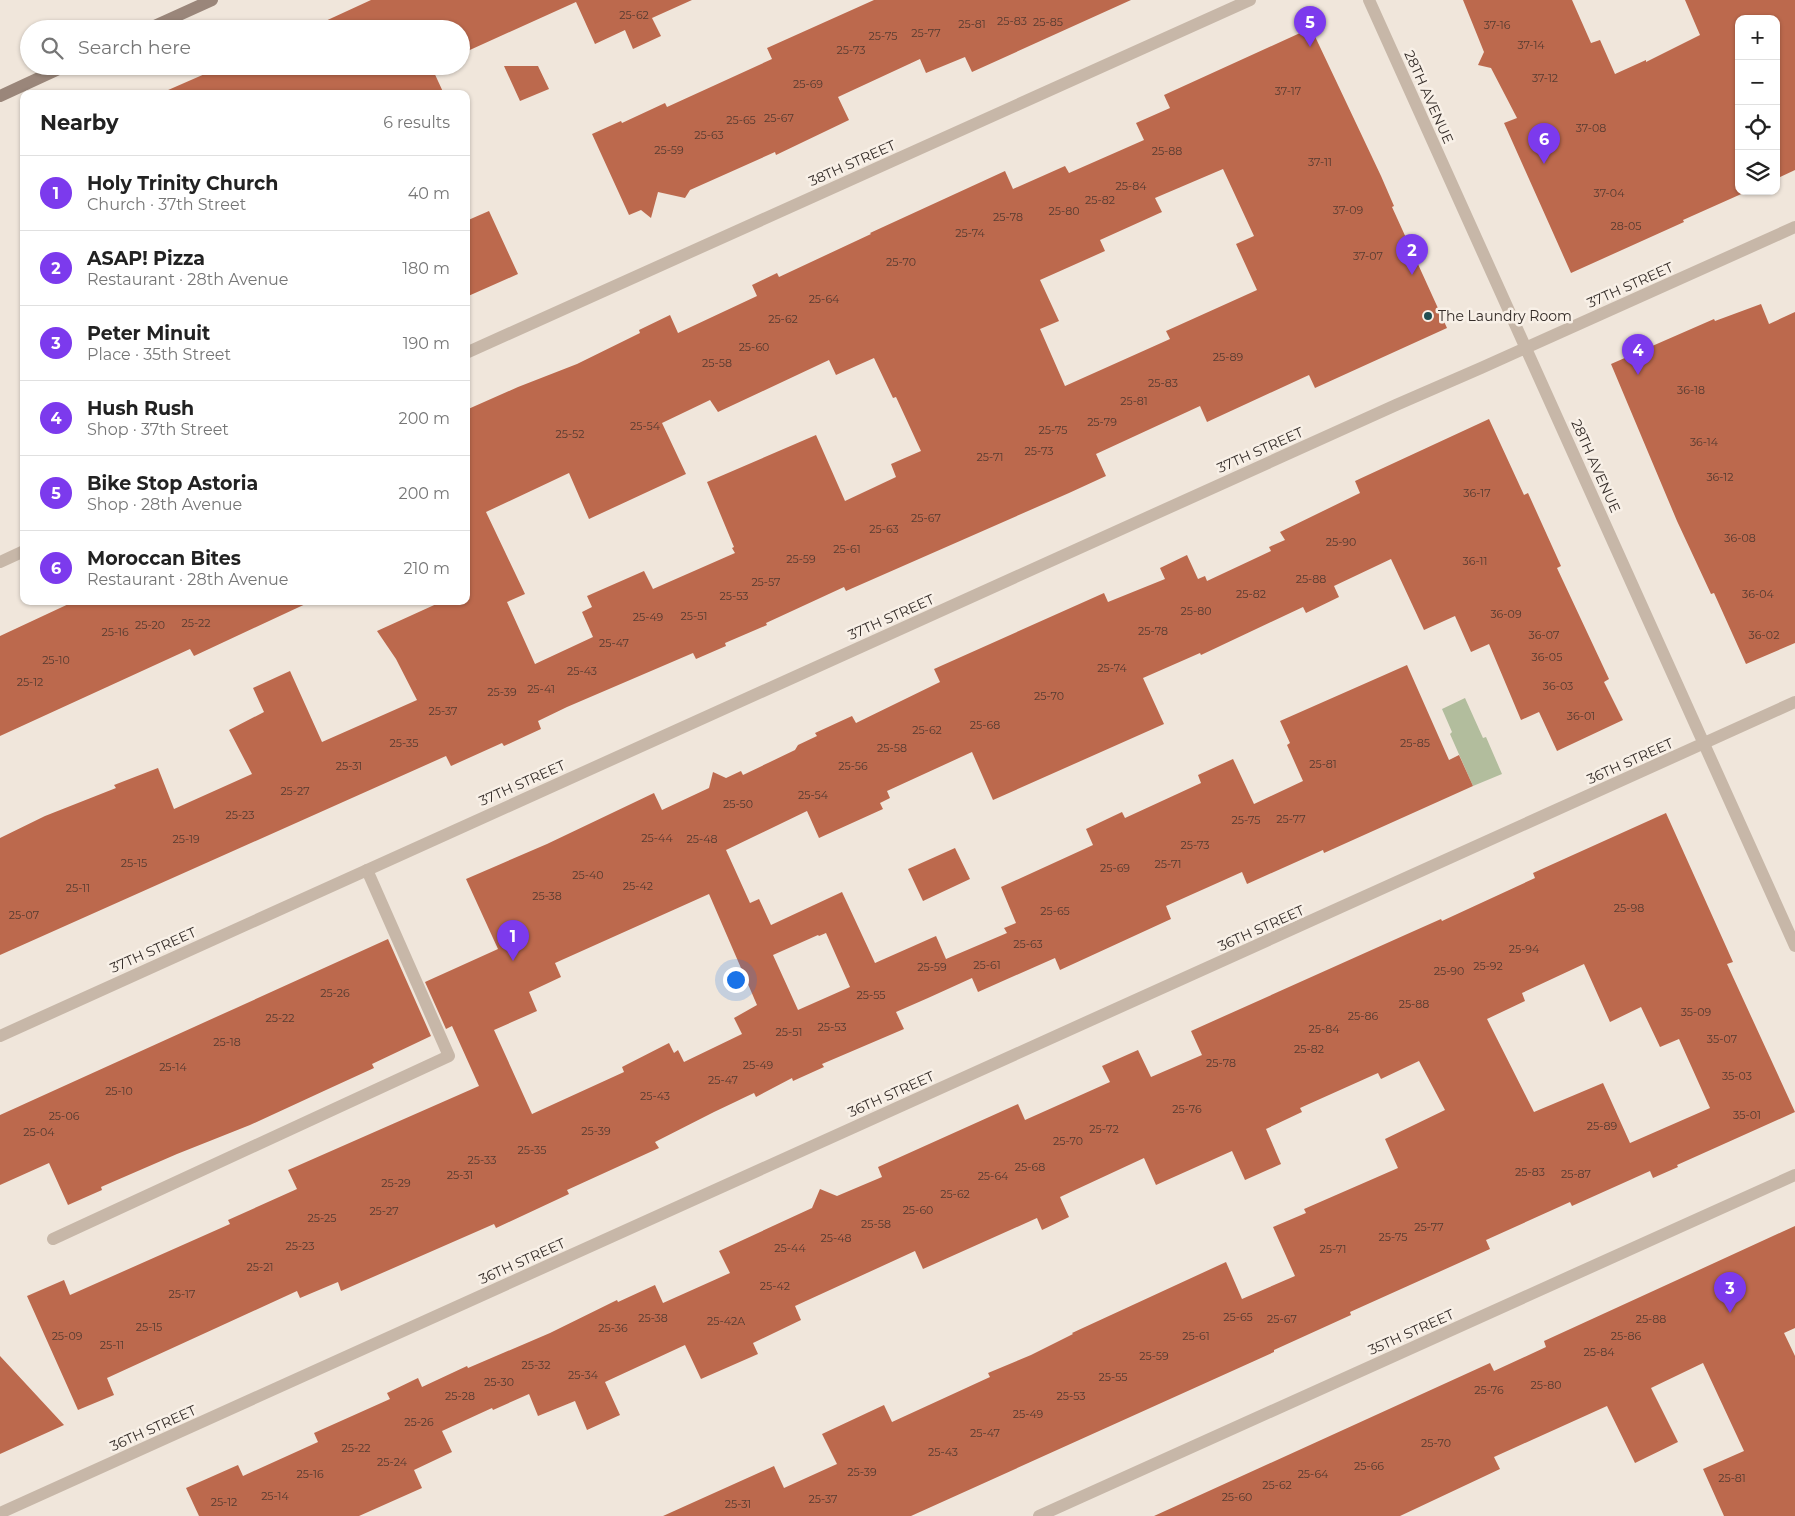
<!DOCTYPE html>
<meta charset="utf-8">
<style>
:root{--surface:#fff;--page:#f6f6f6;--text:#222;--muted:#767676;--line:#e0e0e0;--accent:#7c3aed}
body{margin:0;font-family:Montserrat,sans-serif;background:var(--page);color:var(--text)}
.controls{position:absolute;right:15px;top:15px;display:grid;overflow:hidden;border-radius:10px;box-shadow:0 1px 4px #0004}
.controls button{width:45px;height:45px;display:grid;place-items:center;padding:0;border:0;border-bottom:1px solid var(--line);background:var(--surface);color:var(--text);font:25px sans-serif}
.you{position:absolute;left:735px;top:979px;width:18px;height:18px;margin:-12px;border:4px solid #fff;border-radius:50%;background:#1a73e8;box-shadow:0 0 0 8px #1a73e833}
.badge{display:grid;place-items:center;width:32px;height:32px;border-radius:50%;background:var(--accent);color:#fff;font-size:16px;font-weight:700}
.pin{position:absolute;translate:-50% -41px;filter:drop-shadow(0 1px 2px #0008)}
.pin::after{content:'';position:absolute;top:26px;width:18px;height:15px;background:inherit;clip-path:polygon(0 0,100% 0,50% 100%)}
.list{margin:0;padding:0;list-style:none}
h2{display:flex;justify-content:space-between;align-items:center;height:65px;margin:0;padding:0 20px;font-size:21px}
h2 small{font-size:16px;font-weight:400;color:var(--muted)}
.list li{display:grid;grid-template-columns:32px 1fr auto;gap:15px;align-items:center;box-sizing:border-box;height:75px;padding:0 20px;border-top:1px solid var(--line)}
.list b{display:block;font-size:19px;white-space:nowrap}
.list p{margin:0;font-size:16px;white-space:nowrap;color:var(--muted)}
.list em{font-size:16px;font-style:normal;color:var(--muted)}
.icon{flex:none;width:28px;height:28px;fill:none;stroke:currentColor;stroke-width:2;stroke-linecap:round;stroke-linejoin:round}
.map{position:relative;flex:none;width:1795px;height:1516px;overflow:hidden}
.search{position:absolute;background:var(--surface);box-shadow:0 1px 4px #0004;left:20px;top:20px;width:450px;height:55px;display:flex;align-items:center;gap:12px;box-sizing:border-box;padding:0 18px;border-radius:28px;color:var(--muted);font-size:19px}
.panel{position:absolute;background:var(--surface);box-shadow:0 1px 4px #0004;left:20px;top:90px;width:450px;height:515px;border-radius:10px}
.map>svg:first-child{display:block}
</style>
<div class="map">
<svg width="1795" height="1516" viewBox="0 0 1795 1516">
<rect width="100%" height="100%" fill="#f0e6db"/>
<path fill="#b2bd9d" d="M 1465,698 L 1483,738 L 1486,737 L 1502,774 L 1473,786 L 1450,734 L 1452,732 L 1442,709 Z"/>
<path fill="#bc694d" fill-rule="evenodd" d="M 371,0 L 692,0 L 652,18 L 661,36 L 633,49 L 625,30 L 595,44 L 576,2 L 461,54 L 461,29 L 308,29 Z
M 874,0 L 1131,0 L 972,72 L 965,57 L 926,73 L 920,59 L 838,97 L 849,120 L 776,155 L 775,152 L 690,190 L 685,198 L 658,192 L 651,218 L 641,210 L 629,215 L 592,134 L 621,121 L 622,123 L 665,103 L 667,107 L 772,59 L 767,48 Z
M 1463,0 L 1572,0 L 1591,43 L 1600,40 L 1615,74 L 1646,60 L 1646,62 L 1700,35 L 1685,0 L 1795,0 L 1795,170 L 1776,179 L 1776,19 L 1739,19 L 1739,191 L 1748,191 L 1683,220 L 1684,222 L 1571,273 L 1504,123 L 1517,118 L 1491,68 L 1478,65 L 1484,52 Z
M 1311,28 L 1381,176 L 1394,206 L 1392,207 L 1447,328 L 1315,388 L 1309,375 L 1207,422 L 1200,406 L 1096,454 L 1106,476 L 1069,493 L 846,591 L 844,587 L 766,623 L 767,625 L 725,643 L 726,646 L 696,659 L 693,653 L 567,707 L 538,721 L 541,729 L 504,746 L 502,743 L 451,766 L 446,756 L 0,955 L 0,838 L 45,816 L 116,788 L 114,785 L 158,768 L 174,809 L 252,774 L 229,730 L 264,712 L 253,688 L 290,671 L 322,742 L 417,700 L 396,659 L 377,631 L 443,601 L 466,601 L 466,410 L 518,387 L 577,364 L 640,333 L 639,330 L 670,315 L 678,333 L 757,296 L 752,285 L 777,273 L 779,277 L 871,234 L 870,233 L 1005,171 L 1013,189 L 1065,166 L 1069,173 L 1144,140 L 1136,123 L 1170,108 L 1164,95 ZM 1223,169 L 1254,236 L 1236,244 L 1257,290 L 1166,331 L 1170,339 L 1065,386 L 1040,329 L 1059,321 L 1040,280 L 1105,251 L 1100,240 L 1162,212 L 1155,198 ZM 874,358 L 893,398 L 896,397 L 921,451 L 891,464 L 896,477 L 845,501 L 816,435 L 707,482 L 734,547 L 732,548 L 735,553 L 653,589 L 644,571 L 587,596 L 592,607 L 582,612 L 593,637 L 535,664 L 507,602 L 525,594 L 486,512 L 569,473 L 589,519 L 686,474 L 662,423 L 710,400 L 718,412 L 829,360 L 836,375 Z
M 223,66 L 434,66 L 432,68 L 444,94 L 159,94 Z
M 504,66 L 538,66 L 549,89 L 520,101 Z
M 489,211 L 518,274 L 466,297 L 466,221 Z
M 1761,304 L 1769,324 L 1795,312 L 1795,643 L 1746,664 L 1714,593 L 1711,594 L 1677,521 L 1611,364 L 1714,319 L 1715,321 Z
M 1489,419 L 1524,495 L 1528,493 L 1561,566 L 1557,568 L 1609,679 L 1604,682 L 1623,720 L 1557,751 L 1539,712 L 1521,720 L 1489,644 L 1471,652 L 1455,616 L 1424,630 L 1391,559 L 1334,586 L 1339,597 L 1306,613 L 1303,607 L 1201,655 L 1200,653 L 1143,678 L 1164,724 L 993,800 L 972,752 L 887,791 L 890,798 L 880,803 L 883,809 L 819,838 L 807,811 L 726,850 L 750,903 L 759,899 L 771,925 L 842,892 L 875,963 L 936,936 L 946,959 L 1007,933 L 1004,928 L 1016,923 L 1001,887 L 1093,845 L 1086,829 L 1122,812 L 1125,818 L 1201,783 L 1198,775 L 1233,759 L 1254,804 L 1303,781 L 1287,745 L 1290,743 L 1280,721 L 1407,665 L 1449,760 L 1459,755 L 1473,786 L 1324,853 L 1323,850 L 1247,884 L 1242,872 L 1166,906 L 1171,919 L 1060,970 L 1055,958 L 978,992 L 972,978 L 928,998 L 896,1012 L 904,1029 L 822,1064 L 824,1067 L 793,1081 L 792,1078 L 756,1097 L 754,1093 L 714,1112 L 655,1142 L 659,1148 L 567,1190 L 569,1194 L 496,1228 L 494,1224 L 341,1291 L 338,1282 L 300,1298 L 297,1291 L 107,1378 L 114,1395 L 78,1410 L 27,1296 L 64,1280 L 70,1295 L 230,1224 L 228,1220 L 297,1189 L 288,1170 L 479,1086 L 452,1026 L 446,1029 L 425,982 L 498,949 L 466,879 L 547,844 L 654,793 L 662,810 L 709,788 L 713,772 L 726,778 L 741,771 L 743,775 L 795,750 L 798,745 L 817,736 L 815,733 L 852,716 L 856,723 L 940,682 L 934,669 L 1104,593 L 1108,602 L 1165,579 L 1160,568 L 1187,555 L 1198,579 L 1205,576 L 1207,581 L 1271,551 L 1269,547 L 1285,540 L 1280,532 L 1360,493 L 1355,481 ZM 709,894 L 757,1005 L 734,1018 L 742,1034 L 684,1062 L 678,1050 L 674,1053 L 669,1043 L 622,1067 L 624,1072 L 532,1114 L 494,1030 L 537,1011 L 529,992 L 561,977 L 555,963 ZM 826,933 L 850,987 L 798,1010 L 773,955 L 818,935 L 819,936 Z
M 75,601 L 312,601 L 194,656 L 190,649 L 0,736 L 0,636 Z
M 1666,813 L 1733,962 L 1727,964 L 1795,1112 L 1677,1165 L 1678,1167 L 1653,1178 L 1650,1171 L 1572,1206 L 1570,1202 L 1486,1240 L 1490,1249 L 1350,1312 L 1351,1315 L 1274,1350 L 1274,1352 L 911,1516 L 663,1516 L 774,1466 L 784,1488 L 837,1464 L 822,1434 L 884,1405 L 892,1422 L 990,1377 L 988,1373 L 1031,1355 L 1073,1334 L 1072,1333 L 1226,1262 L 1242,1299 L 1295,1276 L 1273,1227 L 1306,1213 L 1304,1209 L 1398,1168 L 1385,1139 L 1445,1110 L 1419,1061 L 1381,1079 L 1378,1073 L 1300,1108 L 1302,1112 L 1266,1129 L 1281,1164 L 1245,1180 L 1232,1151 L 1156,1185 L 1144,1158 L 1060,1197 L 1069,1217 L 1042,1230 L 1037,1218 L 923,1269 L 915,1251 L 795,1306 L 801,1320 L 753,1343 L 758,1354 L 701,1379 L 685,1345 L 605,1382 L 620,1415 L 587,1430 L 575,1401 L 538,1416 L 529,1394 L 493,1410 L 492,1408 L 442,1431 L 452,1452 L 414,1470 L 422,1488 L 359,1516 L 199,1516 L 186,1488 L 238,1465 L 243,1476 L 318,1442 L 314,1433 L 390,1399 L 387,1393 L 418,1378 L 422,1387 L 467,1366 L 468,1368 L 550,1333 L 617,1300 L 618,1302 L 655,1285 L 663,1303 L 730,1273 L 719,1251 L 812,1208 L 820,1189 L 837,1196 L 882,1177 L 878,1167 L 1018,1104 L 1025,1120 L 1110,1082 L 1102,1066 L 1138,1050 L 1151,1077 L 1202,1055 L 1191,1031 L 1405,935 L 1441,919 L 1442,921 L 1535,878 L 1533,873 ZM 1584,964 L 1610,1022 L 1641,1007 L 1660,1047 L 1679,1039 L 1710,1108 L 1630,1143 L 1603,1083 L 1534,1112 L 1487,1019 L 1525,1001 L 1522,993 Z
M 955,848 L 970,879 L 923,901 L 908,869 Z
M 388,939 L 431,1036 L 372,1064 L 374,1068 L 326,1090 L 250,1125 L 177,1154 L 101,1187 L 102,1190 L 68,1205 L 49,1163 L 0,1185 L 0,1115 Z
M 1795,1226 L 1795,1328 L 1784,1333 L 1795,1356 L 1795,1516 L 1724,1516 L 1703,1469 L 1744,1451 L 1703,1363 L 1651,1388 L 1678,1442 L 1635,1463 L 1607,1406 L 1494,1457 L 1500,1469 L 1400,1516 L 1154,1516 L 1490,1363 L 1494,1371 L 1546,1347 L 1544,1341 Z
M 0,1356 L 64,1425 L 0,1454 Z"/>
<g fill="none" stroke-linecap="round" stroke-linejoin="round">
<path stroke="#c7b7a8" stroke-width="12" d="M 53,1239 L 449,1056 L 367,870"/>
<path stroke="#c7b7a8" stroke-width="12" d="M 1369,0 L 1795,946
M 466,353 L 1250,0
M 0,562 L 24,551
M 0,1036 L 1396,405 L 1481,368 L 1795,227
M 0,1513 L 1795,702
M 1039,1516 L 1795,1175"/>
<path stroke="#9a867a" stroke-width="12" d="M 148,29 L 212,0
M 0,96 L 65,66"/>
</g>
<circle fill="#214e52" stroke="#f8f0e7" stroke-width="2" cx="1428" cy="316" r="5"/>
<g text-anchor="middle" stroke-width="5" stroke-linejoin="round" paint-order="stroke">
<g font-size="11" fill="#563b31">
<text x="634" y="19">25-62</text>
<text x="1012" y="25">25-83</text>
<text x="1048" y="26">25-85</text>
<text x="972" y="28">25-81</text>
<text x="1497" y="29">37-16</text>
<text x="926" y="37">25-77</text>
<text x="883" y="40">25-75</text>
<text x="1531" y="49">37-14</text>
<text x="851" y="54">25-73</text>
<text x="1545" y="82">37-12</text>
<text x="808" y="88">25-69</text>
<text x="1288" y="95">37-17</text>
<text x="779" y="122">25-67</text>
<text x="741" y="124">25-65</text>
<text x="1591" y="132">37-08</text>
<text x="709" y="139">25-63</text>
<text x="669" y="154">25-59</text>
<text x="1167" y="155">25-88</text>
<text x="1320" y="166">37-11</text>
<text x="1131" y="190">25-84</text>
<text x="1609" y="197">37-04</text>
<text x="1100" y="204">25-82</text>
<text x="1348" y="214">37-09</text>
<text x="1064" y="215">25-80</text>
<text x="1008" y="221">25-78</text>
<text x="1626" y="230">28-05</text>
<text x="970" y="237">25-74</text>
<text x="1368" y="260">37-07</text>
<text x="901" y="266">25-70</text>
<text x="824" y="303">25-64</text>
<text x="783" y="323">25-62</text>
<text x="754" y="351">25-60</text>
<text x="1228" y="361">25-89</text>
<text x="717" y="367">25-58</text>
<text x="1163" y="387">25-83</text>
<text x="1691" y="394">36-18</text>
<text x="1134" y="405">25-81</text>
<text x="1102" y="426">25-79</text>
<text x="645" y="430">25-54</text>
<text x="1053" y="434">25-75</text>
<text x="570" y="438">25-52</text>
<text x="1704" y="446">36-14</text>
<text x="1039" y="455">25-73</text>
<text x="990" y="461">25-71</text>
<text x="1720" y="481">36-12</text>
<text x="1477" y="497">36-17</text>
<text x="926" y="522">25-67</text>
<text x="884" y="533">25-63</text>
<text x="1740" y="542">36-08</text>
<text x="1341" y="546">25-90</text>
<text x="847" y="553">25-61</text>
<text x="801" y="563">25-59</text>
<text x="1475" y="565">36-11</text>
<text x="1311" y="583">25-88</text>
<text x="766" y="586">25-57</text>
<text x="1251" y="598">25-82</text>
<text x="1758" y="598">36-04</text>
<text x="734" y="600">25-53</text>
<text x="1196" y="615">25-80</text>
<text x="1506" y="618">36-09</text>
<text x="694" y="620">25-51</text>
<text x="648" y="621">25-49</text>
<text x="196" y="627">25-22</text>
<text x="150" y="629">25-20</text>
<text x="1153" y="635">25-78</text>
<text x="115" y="636">25-16</text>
<text x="1544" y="639">36-07</text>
<text x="1764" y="639">36-02</text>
<text x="614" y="647">25-47</text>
<text x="1547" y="661">36-05</text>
<text x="56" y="664">25-10</text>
<text x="1112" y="672">25-74</text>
<text x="582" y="675">25-43</text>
<text x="30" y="686">25-12</text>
<text x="1558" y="690">36-03</text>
<text x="541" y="693">25-41</text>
<text x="502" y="696">25-39</text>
<text x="1049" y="700">25-70</text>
<text x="443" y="715">25-37</text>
<text x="1581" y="720">36-01</text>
<text x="985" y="729">25-68</text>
<text x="927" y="734">25-62</text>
<text x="404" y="747">25-35</text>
<text x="1415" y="747">25-85</text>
<text x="892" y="752">25-58</text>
<text x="1323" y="768">25-81</text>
<text x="349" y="770">25-31</text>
<text x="853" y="770">25-56</text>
<text x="295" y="795">25-27</text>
<text x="813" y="799">25-54</text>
<text x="738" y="808">25-50</text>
<text x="240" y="819">25-23</text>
<text x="1291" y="823">25-77</text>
<text x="1246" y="824">25-75</text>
<text x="657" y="842">25-44</text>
<text x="186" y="843">25-19</text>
<text x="702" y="843">25-48</text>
<text x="1195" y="849">25-73</text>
<text x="134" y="867">25-15</text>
<text x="1168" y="868">25-71</text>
<text x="1115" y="872">25-69</text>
<text x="588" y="879">25-40</text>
<text x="638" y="890">25-42</text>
<text x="78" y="892">25-11</text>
<text x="547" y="900">25-38</text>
<text x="1629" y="912">25-98</text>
<text x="1055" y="915">25-65</text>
<text x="24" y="919">25-07</text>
<text x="1028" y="948">25-63</text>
<text x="1524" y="953">25-94</text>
<text x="987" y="969">25-61</text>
<text x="1488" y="970">25-92</text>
<text x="932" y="971">25-59</text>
<text x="1449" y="975">25-90</text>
<text x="335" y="997">25-26</text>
<text x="871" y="999">25-55</text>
<text x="1414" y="1008">25-88</text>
<text x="1696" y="1016">35-09</text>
<text x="1363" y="1020">25-86</text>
<text x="280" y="1022">25-22</text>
<text x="832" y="1031">25-53</text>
<text x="1324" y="1033">25-84</text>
<text x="789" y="1036">25-51</text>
<text x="1722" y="1043">35-07</text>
<text x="227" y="1046">25-18</text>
<text x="1309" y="1053">25-82</text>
<text x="1221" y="1067">25-78</text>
<text x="758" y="1069">25-49</text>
<text x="173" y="1071">25-14</text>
<text x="1737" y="1080">35-03</text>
<text x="723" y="1084">25-47</text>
<text x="119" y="1095">25-10</text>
<text x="655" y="1100">25-43</text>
<text x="1187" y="1113">25-76</text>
<text x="1747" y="1119">35-01</text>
<text x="64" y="1120">25-06</text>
<text x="1602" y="1130">25-89</text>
<text x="1104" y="1133">25-72</text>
<text x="596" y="1135">25-39</text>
<text x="39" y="1136">25-04</text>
<text x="1068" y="1145">25-70</text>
<text x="532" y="1154">25-35</text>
<text x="482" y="1164">25-33</text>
<text x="1030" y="1171">25-68</text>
<text x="1530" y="1176">25-83</text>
<text x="1576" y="1178">25-87</text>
<text x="460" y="1179">25-31</text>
<text x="993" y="1180">25-64</text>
<text x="396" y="1187">25-29</text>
<text x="955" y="1198">25-62</text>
<text x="918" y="1214">25-60</text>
<text x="384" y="1215">25-27</text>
<text x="322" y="1222">25-25</text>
<text x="876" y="1228">25-58</text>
<text x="1429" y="1231">25-77</text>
<text x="1393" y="1241">25-75</text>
<text x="836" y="1242">25-48</text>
<text x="300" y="1250">25-23</text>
<text x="790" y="1252">25-44</text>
<text x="1333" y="1253">25-71</text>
<text x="260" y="1271">25-21</text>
<text x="775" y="1290">25-42</text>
<text x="182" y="1298">25-17</text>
<text x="1238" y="1321">25-65</text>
<text x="653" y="1322">25-38</text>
<text x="1282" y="1323">25-67</text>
<text x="1651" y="1323">25-88</text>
<text x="726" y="1325">25-42A</text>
<text x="149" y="1331">25-15</text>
<text x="613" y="1332">25-36</text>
<text x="67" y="1340">25-09</text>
<text x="1196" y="1340">25-61</text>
<text x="1626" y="1340">25-86</text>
<text x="112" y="1349">25-11</text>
<text x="1599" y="1356">25-84</text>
<text x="1154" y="1360">25-59</text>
<text x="536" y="1369">25-32</text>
<text x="583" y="1379">25-34</text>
<text x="1113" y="1381">25-55</text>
<text x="499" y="1386">25-30</text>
<text x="1546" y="1389">25-80</text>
<text x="1489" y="1394">25-76</text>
<text x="460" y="1400">25-28</text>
<text x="1071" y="1400">25-53</text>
<text x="1028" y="1418">25-49</text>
<text x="419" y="1426">25-26</text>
<text x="985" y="1437">25-47</text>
<text x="1436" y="1447">25-70</text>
<text x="356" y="1452">25-22</text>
<text x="943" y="1456">25-43</text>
<text x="392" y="1466">25-24</text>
<text x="1369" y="1470">25-66</text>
<text x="862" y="1476">25-39</text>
<text x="310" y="1478">25-16</text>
<text x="1313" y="1478">25-64</text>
<text x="1732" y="1482">25-81</text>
<text x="1277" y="1489">25-62</text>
<text x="275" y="1500">25-14</text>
<text x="1237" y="1501">25-60</text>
<text x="823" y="1503">25-37</text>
<text x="224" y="1506">25-12</text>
<text x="738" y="1508">25-31</text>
</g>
<g font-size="14" fill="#342c28" stroke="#f8f0e7">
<text transform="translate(1429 97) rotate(66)" y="5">28TH AVENUE</text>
<text transform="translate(852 163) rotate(-24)" y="5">38TH STREET</text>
<text transform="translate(1630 285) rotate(-24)" y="5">37TH STREET</text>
<text transform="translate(1260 450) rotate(-24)" y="5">37TH STREET</text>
<text transform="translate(1596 466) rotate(66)" y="5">28TH AVENUE</text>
<text transform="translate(891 617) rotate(-24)" y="5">37TH STREET</text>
<text transform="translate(1630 761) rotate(-24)" y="5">36TH STREET</text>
<text transform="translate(522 783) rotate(-24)" y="5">37TH STREET</text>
<text transform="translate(1261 928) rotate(-24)" y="5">36TH STREET</text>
<text transform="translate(153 950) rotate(-24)" y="5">37TH STREET</text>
<text transform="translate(891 1094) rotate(-24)" y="5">36TH STREET</text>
<text transform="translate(522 1261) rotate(-24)" y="5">36TH STREET</text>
<text transform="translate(1411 1332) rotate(-24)" y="5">35TH STREET</text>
<text transform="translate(153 1428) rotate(-24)" y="5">36TH STREET</text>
</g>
<g font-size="14" fill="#342c28" stroke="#f8f0e7" text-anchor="start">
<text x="1438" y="321">The Laundry Room</text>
</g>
</g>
</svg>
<div class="controls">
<button>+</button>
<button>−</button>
<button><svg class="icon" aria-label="locate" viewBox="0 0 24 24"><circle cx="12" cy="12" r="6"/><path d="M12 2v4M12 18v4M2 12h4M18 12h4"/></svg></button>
<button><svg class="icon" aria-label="layers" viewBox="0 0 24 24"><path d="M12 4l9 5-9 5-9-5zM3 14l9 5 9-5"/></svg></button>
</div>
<div class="you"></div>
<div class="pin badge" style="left:513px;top:961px">1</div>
<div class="pin badge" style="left:1412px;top:275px">2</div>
<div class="pin badge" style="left:1730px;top:1313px">3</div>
<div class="pin badge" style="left:1638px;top:375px">4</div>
<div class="pin badge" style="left:1310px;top:47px">5</div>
<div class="pin badge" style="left:1544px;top:164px">6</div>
<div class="search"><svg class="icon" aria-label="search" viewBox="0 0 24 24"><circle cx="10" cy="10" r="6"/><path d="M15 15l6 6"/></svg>Search here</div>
<section class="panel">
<h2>Nearby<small>6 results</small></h2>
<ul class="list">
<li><span class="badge">1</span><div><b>Holy Trinity Church</b><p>Church · 37th Street</p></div><em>40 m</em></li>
<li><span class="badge">2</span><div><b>ASAP! Pizza</b><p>Restaurant · 28th Avenue</p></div><em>180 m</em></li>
<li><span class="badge">3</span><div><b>Peter Minuit</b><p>Place · 35th Street</p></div><em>190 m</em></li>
<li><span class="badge">4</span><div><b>Hush Rush</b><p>Shop · 37th Street</p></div><em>200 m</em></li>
<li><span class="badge">5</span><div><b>Bike Stop Astoria</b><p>Shop · 28th Avenue</p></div><em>200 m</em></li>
<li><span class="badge">6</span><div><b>Moroccan Bites</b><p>Restaurant · 28th Avenue</p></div><em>210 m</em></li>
</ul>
</section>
</div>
